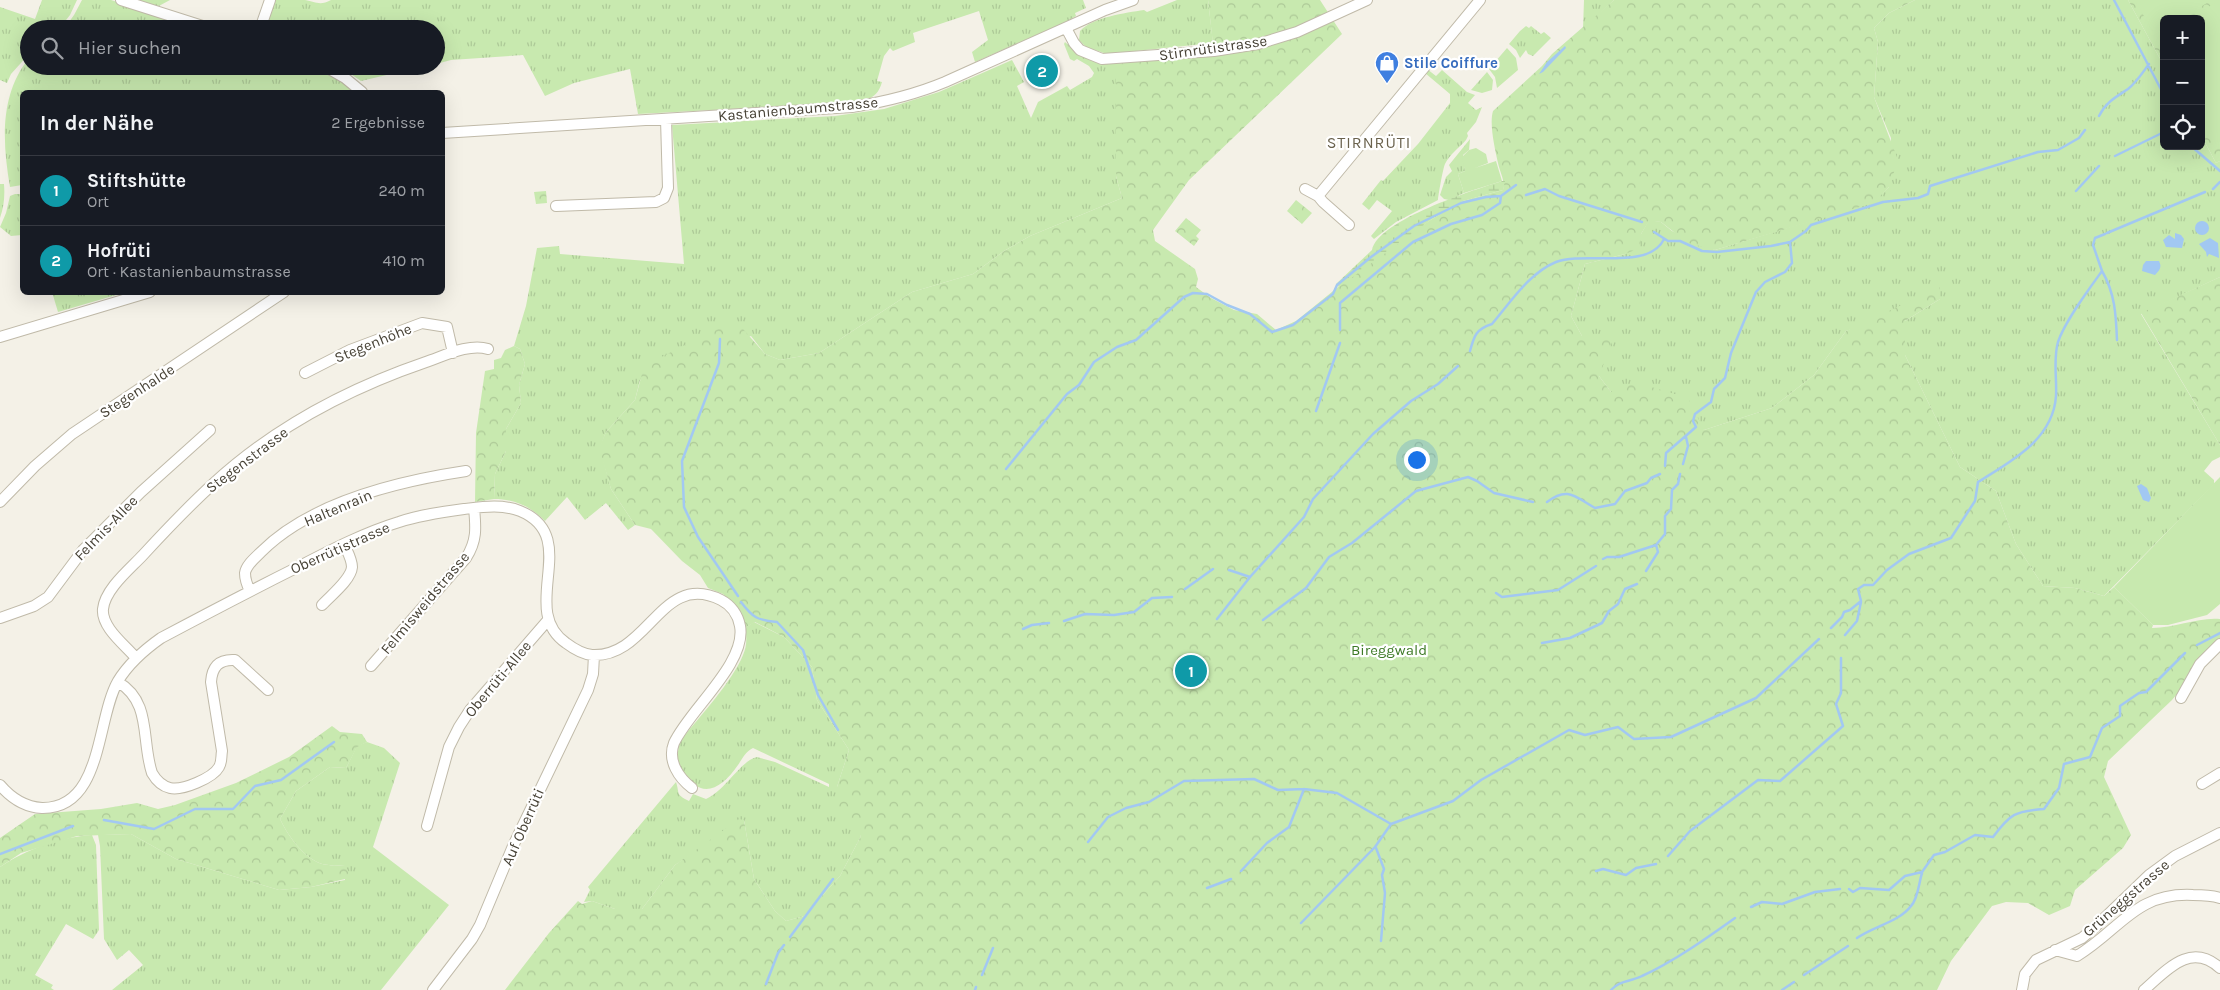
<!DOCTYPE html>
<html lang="de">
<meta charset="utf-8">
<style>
:root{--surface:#171b24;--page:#20242c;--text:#f1f3f6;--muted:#9ea1a6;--line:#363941;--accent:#fe5114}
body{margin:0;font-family:Karla,sans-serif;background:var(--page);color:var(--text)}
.controls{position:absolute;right:15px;top:15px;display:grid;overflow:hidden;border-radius:8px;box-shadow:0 5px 20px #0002}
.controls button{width:45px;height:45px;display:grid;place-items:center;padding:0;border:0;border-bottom:1px solid var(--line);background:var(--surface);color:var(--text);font:25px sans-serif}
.you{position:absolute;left:1416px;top:459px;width:18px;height:18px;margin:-12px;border:4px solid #fff;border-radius:50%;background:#1a73e8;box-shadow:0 0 0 8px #1a73e833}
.badge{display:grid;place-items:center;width:32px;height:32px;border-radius:50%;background:var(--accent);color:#fff;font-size:16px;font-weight:700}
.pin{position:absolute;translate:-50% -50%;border:2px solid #fff;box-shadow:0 1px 5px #0006}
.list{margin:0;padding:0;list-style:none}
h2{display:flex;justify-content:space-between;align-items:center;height:65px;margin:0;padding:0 20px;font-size:21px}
h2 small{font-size:16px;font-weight:400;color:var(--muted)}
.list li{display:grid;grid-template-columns:32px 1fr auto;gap:15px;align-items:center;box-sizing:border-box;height:70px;padding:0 20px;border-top:1px solid var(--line)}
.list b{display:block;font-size:19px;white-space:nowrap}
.list p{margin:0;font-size:16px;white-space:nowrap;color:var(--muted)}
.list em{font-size:16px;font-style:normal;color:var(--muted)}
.icon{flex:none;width:28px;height:28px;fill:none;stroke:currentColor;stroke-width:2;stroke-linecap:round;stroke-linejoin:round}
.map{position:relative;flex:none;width:2220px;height:990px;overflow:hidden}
.search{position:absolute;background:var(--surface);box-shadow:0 5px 20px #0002;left:20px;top:20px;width:425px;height:55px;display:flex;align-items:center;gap:12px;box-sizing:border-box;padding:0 18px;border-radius:28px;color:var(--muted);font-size:19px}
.panel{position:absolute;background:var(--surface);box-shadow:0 5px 20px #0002;left:20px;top:90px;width:425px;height:205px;border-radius:8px}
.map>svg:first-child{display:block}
</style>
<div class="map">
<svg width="2220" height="990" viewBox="0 0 2220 990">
<defs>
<pattern id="grass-tufts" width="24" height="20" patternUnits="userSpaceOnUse" patternTransform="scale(1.25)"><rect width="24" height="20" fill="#c8e9af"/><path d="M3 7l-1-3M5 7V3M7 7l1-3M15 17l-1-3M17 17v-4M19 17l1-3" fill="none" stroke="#adc997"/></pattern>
<pattern id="forest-crowns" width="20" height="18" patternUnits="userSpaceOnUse" patternTransform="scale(1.25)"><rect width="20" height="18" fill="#c8e9af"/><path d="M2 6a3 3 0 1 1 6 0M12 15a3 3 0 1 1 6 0" fill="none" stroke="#adc997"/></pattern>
<pattern id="wetland-marsh" width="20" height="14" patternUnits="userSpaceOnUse" patternTransform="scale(1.25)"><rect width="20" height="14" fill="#c8e9af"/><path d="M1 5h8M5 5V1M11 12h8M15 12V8" fill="none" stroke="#adc997"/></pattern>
</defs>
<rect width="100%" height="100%" fill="#f4f1e7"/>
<path fill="url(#grass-tufts)" d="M 42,0 L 77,0 L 70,15 L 59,29 L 29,29 L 29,54 L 11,74 L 7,83 L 0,80 L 0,7 L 35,19 Z
M 82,0 L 111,0 L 203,29 L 64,29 L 74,15 Z
M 131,0 L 170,0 L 157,7 Z
M 276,0 C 285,0 296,0 305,0 C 316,2 320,6 331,0 L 1083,0 L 1086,8 L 1075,13 L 1076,16 L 1066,22 L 975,62 L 972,52 L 988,40 L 979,11 L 913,33 L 915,42 L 893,51 L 890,48 L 884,56 L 877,81 L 882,82 C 876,103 863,99 845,103 L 638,114 L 630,69 L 574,83 L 545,96 L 523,55 L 451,60 L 436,64 L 436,29 L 267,29 L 269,11 Z
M 1177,0 L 1208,0 L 1213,43 L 1107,54 L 1086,47 L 1079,40 L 1080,31 C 1093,17 1125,13 1144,10 L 1147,12 Z
M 1584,0 L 1614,0 L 1583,29 Z
M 1915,0 L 2128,0 L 2164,66 L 2164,146 L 2201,146 L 2201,135 L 2216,163 L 2220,161 L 2220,277 L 2141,314 L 2220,445 L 2220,457 L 2212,461 L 2204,471 L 2214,480 L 2214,484 L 2104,596 L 2075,588 L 2043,586 L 2016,544 L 1996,491 L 1960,467 L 1905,355 L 1905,321 L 1940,299 L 1846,331 L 1814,375 L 1772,408 L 1704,430 L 1611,392 L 1599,376 L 1582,336 L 1571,316 L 1585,264 L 1625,254 L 1641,234 L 1649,220 L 1661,222 L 1672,231 L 1715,250 L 1873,202 L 1889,187 L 1891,138 L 1874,97 L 1878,42 L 1874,28 L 1889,13 Z
M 1526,26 L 1529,28 L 1531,26 L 1541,34 L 1544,32 L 1551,38 L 1533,56 L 1528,54 L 1526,50 L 1520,58 L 1516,50 L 1509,44 L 1520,31 Z
M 1065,42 C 1080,56 1095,65 1116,63 L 1116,176 L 1122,198 L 1030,236 L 1004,251 L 973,274 L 912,292 L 819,353 L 780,360 L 765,354 L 751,336 L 640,380 L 635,400 L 606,432 L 600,448 L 611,489 L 635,525 L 628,530 L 606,503 L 585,520 L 567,497 L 545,521 C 530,506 514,499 494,499 L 495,474 L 506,451 L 506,429 L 521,403 L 519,385 L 525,364 L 520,349 L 514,346 L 526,306 L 537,248 L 559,246 L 560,254 L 684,264 L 672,125 L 835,116 L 884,109 L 939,92 L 1012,60 L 1024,82 L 1017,86 L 1031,118 L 1038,102 L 1067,86 L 1070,90 L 1092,77 L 1094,73 L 1089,66 L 1077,59 L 1074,61 L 1070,59 L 1064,44 Z
M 29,58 L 29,66 L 314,66 L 336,77 L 357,92 L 22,92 L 22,185 L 10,187 C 2,141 0,94 29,58 Z
M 339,66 L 425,66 L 361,81 Z
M 1427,69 L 1436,76 L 1442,70 L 1467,92 L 1475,95 L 1468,103 L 1476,110 L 1482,107 L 1476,122 L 1467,133 L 1468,136 L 1466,140 C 1460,147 1449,155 1445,164 C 1443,168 1438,197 1438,200 L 1396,222 L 1374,239 L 1371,236 L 1392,211 L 1377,200 L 1369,210 L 1362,204 L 1381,180 L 1383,181 L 1418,144 L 1450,103 L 1450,94 L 1425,73 Z
M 1487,72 L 1493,80 L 1492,90 L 1482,93 L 1471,90 Z
M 1470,139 L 1469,150 L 1463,155 L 1465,171 L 1458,174 L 1464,193 L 1449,200 L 1444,199 L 1440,195 L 1446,177 L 1452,171 L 1449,165 Z
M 0,184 L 4,184 C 5,196 4,207 0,218 Z
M 15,194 L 22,194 L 22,235 L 11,236 L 0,227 L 6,213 L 10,196 Z
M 52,292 L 123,292 L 123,293 L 58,312 Z
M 754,622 L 784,637 L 812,667 L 817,700 L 849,750 L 837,787 L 861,836 L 840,876 L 804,916 L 786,921 L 775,911 L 754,879 L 744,820 L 675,865 L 642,909 L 615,909 L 592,901 L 584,902 L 590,890 L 588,887 L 676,782 C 680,794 675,794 689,801 L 693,794 L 706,799 C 726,790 740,761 757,757 L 775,762 L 829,787 L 829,784 L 753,748 C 745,752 743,758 738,765 C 721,790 700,801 682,770 C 676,761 677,750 681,740 C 700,716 732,682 743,655 C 747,646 747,637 745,628 Z
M 367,742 L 384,748 L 400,763 L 373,847 L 449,905 L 381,990 L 112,990 L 143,965 L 129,950 L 117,960 L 104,939 L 100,846 L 98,835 L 131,834 L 176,859 L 279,890 L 311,887 L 345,880 L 345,866 C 337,865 324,866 317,862 C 301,854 287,834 280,819 L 296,791 L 330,767 L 346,768 L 357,746 Z
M 92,835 L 96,845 L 99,930 L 93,939 L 66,924 L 35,975 L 53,985 L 51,988 L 54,990 L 0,990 L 0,867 C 27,849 60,837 92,835 Z"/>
<path fill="url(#forest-crowns)" d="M 1208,0 L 1320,0 L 1342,34 L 1189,180 L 1153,230 L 1155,241 L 1195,269 L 1198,279 L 1196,287 L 1211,298 L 1234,310 L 1257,314 L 1276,330 L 1296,321 L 1374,258 L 1432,219 L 1463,201 L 1503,190 C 1505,179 1500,173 1498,163 C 1495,149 1489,124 1493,111 L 1542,66 L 1552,54 L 1614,0 L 1915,0 L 1889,13 L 1874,28 L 1878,42 L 1874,97 L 1898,160 L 1889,187 L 1873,203 L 1715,250 L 1688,243 L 1661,222 L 1649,221 L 1641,234 L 1640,248 L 1625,254 L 1585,264 L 1571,316 L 1582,336 L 1614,337 L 1599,376 L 1611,392 L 1635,382 L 1688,398 L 1704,430 L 1772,408 L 1814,375 L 1846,331 L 1940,287 L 1940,299 L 1905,321 L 1905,355 L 1960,467 L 1996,491 L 2016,544 L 2043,586 L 2075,588 L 2104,596 L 2114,587 L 2153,625 L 2152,628 C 2176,628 2198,617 2220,619 L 2220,640 L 2192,669 L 2182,688 L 2172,700 L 2108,761 L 2104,777 L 2131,835 L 2123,848 L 2075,890 L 2070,906 L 2049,915 L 2028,903 L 2006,902 L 1992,906 L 1951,961 L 1937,990 L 505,990 L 549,933 L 578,901 L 582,904 L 592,901 L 615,909 L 642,909 L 675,865 L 739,819 L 744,820 L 754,879 L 775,911 L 786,921 L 804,916 L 840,876 L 861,836 L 835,809 L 837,787 L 849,750 L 817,700 L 812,667 L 784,637 L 755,622 L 745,628 L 730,601 L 723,594 L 708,588 L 700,575 L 682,561 L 651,529 L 635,525 L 611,489 L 599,448 L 606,432 L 635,400 L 643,370 L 648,364 L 712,331 L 732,325 L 743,329 L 765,354 L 780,360 L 819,353 L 912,292 L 973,274 L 1004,251 L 1030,236 L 1122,198 L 1116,176 L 1116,63 L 1214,53 Z
M 2128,0 L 2220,0 L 2220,161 L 2216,163 L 2201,135 L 2201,19 L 2164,19 L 2164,66 Z
M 546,191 L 547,203 L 536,204 L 534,192 Z
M 1296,200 L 1312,213 L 1302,224 L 1287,211 Z
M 1186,218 L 1201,230 L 1196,236 L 1199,239 L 1194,246 L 1175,231 Z
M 2220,277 L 2220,445 L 2141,313 Z
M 514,346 L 520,349 L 525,364 L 519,385 L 521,403 L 506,429 L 506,451 L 495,474 L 494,499 L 475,502 L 476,433 L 485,371 L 494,369 L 494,360 L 501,358 L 505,350 Z
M 332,726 L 340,732 L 362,734 L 367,742 L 357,747 L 346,768 L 330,767 L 296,791 L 280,819 C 287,834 301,854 317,862 C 324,866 337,865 345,866 L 349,872 L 345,879 L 311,887 L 279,890 L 176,859 L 131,834 L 77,836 L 21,853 L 0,867 L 0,838 L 35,814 L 101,809 L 137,803 L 158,809 L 175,805 L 236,783 L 289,757 Z"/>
<path fill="url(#wetland-marsh)" d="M 1502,181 L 1505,181 L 1503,190 L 1463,201 L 1432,219 L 1339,287 L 1336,284 L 1372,250 C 1378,220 1474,190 1502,181 Z"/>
<path fill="#c8e9af" d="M 2135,0 L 2212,0 L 2180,19 L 2164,19 L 2164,28 L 2154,34 Z
M 2220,0 L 2220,146 L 2201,113 L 2201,19 L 2188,19 Z
M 1507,48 L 1516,58 L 1518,70 L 1497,88 L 1495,77 L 1489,69 Z
M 1476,148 L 1486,154 L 1488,163 L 1475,168 L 1496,161 L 1502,181 L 1464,193 L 1458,174 L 1465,171 L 1462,157 L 1469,150 Z
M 2220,477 L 2220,604 L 2207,615 L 2168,625 L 2153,625 L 2114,587 Z"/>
<path fill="#a2c8f2" d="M 1565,46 L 1566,48 L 1543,72 L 1539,74 L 1547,62 Z
M2195 228a7 7 0 1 1 14 0a7 7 0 1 1-14 0Z
M 2175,233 L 2181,235 L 2184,239 L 2182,248 L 2166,247 L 2163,240 L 2169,235 L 2175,239 Z
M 2210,238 L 2218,243 L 2219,258 L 2209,254 L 2207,257 L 2206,252 L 2199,244 Z
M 2146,261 L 2159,261 C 2162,267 2160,270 2155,275 L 2142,271 L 2143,265 Z
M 2141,484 L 2147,488 L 2151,498 L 2149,502 L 2143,500 L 2137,486 Z"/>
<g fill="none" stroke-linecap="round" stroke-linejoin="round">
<path stroke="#a2c8f2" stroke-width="2.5" d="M 2114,0 L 2164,95
M 2099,116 C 2106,102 2116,97 2128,89 C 2136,83 2143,72 2149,64
M 2191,146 L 2220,171
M 2115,156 L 2164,132
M 2213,189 L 2220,182
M 2076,191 L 2099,166
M 1526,195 L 1545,189 L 1559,196 L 1642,222
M 1654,232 L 1668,241 L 1680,241 L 1702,251 L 1717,252 L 1771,246 L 1790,242
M 2107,233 L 2205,192
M 2102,271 C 2115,293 2116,315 2117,340
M 1340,330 L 1340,303 L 1413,242 L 1451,224 L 1482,215 L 1500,203 L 1501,196
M 720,339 L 719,363 L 682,461 L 684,507 L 698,537 L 738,596
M 1470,351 C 1474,336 1476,329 1492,324 C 1510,303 1529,273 1556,262 C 1585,251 1649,271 1664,239
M 1316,411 L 1340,343
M 1683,464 L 1688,446 L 1686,437
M 1665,466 L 1666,453 L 1696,427 L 1693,421 L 1695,414 L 1711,402 L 1714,389 L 1725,378 L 1731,353 L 1756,292 L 1765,282 L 1785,272 L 1792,263 L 1790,242 L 1806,231 L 1811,225 L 1883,202 L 1918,198 L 1928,194 L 1930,186 L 2038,152 L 2058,150 L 2079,138 L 2085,130
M 1006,469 L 1067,394 L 1079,385 L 1094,362 L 1117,347 L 1136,340 L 1184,297 L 1193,293 L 1207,294 L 1227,305 L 1250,314 L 1272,332 L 1293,325 L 1333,294 L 1337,285 L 1371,257 L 1414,226 L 1461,203 L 1486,197 L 1501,196 L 1516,185
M 1547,502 C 1568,486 1575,497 1595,508 L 1615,504 L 1625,491 L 1647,483 L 1651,478 L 1660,474
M 1603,559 L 1607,557 L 1619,557 L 1656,545
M 1229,570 L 1250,577
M 1646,571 L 1658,552 L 1656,545 L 1665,534 L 1665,516 L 1671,509 L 1672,490 L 1678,484 L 1680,474
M 1185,589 L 1213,569
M 1496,593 L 1502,597 L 1558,590 L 1596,566
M 741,602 C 753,618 757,620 777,622 L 803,650 L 818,695 L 838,730
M 1217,619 L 1250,577 L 1304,517 L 1313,499 L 1373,434 L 1411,401 L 1438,384 L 1458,366
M 1263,620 L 1306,588 L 1329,557 L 1352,543 L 1416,491 L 1468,477 L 1477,481 L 1494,493 L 1533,502
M 1064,621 L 1085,614 L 1114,615 L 1134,612 L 1152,598 L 1172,597
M 1831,628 L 1842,617 L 1844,612 L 1850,610 L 1861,601 L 1858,589 L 1864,585 L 1873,585 L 1887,570 L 1909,554 L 1951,538 L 1975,501 L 1978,482 C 2011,461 2053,440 2056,396 C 2057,378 2053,359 2058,342 C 2065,321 2089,289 2102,271 L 2093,245 L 2095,238 L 2105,234
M 1023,629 L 1032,625 L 1049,623
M 1845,635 L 1857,621 L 1861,602
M 1542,643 L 1570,638 L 1602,623 L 1609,611 L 1618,604 L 1625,589 L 1637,584
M 2197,645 L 2220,633
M 104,820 L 154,829 L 195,809 L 233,809 L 255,786 L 281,780 L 334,742
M 1088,842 L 1108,817 L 1126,808 L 1149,802 L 1184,781 L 1254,779 L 1278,790 L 1304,789 L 1337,793 L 1391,824 L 1453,801 L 1481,780 L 1569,730 L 1585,735 L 1618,727 L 1634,739 L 1671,737 L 1756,698 L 1819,639
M 1376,848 L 1384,869 L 1382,875 L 1385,893 L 1381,941
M 0,854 L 73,826
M 1668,856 L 1690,831 L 1758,780 L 1780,781 L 1843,726 L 1836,704 L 1841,693 L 1841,658
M 1241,871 L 1267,843 L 1289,827 L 1304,789
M 1596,871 L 1603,869 L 1626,875 L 1636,868 L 1656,864
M 1207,888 L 1231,879
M 1849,889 L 1853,892 L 1860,888 L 1889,890 L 1905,876 L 1922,872 L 1934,855 L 1945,852 L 1975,835 L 1993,837 C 2010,814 2015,811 2044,809 L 2059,788 L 2064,764 L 2090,757 L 2102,728 L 2120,716 L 2120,706 L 2139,693 L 2146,692 L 2185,653
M 1751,907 L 1762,902 L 1782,904 L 1815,892 L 1840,889
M 1301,923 L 1375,847 L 1391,824
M 790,937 L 833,879
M 1857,938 C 1874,926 1899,922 1911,906 C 1918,899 1919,882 1922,873
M 982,975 L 993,948
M 1804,975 L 1848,946
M 766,984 L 778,953 L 784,945
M 975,990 L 976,987
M 1611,990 C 1620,980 1630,982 1642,976 C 1673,962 1707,938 1735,918
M 1782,990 L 1794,982"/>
<g stroke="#c0baa9" stroke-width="12">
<path id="minor" d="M 121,0 L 212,29
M 1066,28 L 1074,43 L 1080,50 L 1102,59 L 1214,51 L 1258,44 L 1297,32 L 1367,0
M 260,29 L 270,0
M 324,66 L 345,78 L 362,92
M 442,133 L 852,107 C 884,102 914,95 945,82 L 1105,10 L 1133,0
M 1305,189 L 1318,196 L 1480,0
M 1318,196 L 1323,202 L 1349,225
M 556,206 L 656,202 L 664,198 L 668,188 L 666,119
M 0,337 L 150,292
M 305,373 L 350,350 L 422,323 L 447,327 L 453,353
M 0,502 L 35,466 L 72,434 L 284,292
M 250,591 C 247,585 245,580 245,573 C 246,565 256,557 261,552 C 311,502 399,481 466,471
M 322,605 C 330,596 351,580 352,567 C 352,559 347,551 344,544
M 0,618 L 34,606 L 48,597 L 83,550 L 141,492 L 210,430
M 136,658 C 125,645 101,627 103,609 C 105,589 130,569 143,555 C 166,530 189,506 214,483 C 274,428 350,388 426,362 C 444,356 469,343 488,349
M 371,666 L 466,558 C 477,541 476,528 474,508
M 118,682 C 152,702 141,740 152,773 C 156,780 162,786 170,788 C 182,791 213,778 219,767 C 222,762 221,757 222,751 L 211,682 C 212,667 219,659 235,660 L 268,690
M 2181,698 L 2200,664 L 2220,644
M 2202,784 L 2220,773
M 0,785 C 11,798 24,807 42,808 C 103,809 96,719 118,681 C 129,663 144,650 161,638 C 206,614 250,591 296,568 C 329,551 363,533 399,522 C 420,515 442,512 464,509 C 482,507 503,504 520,511 C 583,537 517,609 566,643 C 574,649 582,654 592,655 C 649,658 661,570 721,600 C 731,605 738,615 740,626 C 747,663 689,710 674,743 C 667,761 679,778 692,788
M 427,826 L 449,747 L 459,727 L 470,710 L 548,620
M 2055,950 L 2077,956 C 2121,929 2136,892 2193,895 C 2202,895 2211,895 2220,898
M 433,990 L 472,939 L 480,925 L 513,846 L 588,690 L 593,674 L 594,655
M 2022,990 L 2025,974 L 2036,960 L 2082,938 L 2095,927 L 2149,875 L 2175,856 L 2220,833
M 2144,990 C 2166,971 2190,941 2220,968"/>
</g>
<use href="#minor" stroke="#fff" stroke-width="10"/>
</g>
<defs>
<g id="shop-pin" transform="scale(1.25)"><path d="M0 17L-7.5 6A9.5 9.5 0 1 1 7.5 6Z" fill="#3f7fe0" stroke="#fff"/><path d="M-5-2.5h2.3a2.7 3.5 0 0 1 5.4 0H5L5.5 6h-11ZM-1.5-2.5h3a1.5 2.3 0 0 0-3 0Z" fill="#fff"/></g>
</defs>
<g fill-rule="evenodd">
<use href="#shop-pin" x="1387" y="63"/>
</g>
<g text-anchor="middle" stroke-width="4.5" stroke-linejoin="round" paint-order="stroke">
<g font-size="15" fill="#474236" stroke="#fff">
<text transform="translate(1213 48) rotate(-8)" y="5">Stirnrütistrasse</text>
<text transform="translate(798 109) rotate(-5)" y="5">Kastanienbaumstrasse</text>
<text transform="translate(373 343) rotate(-22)" y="5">Stegenhöhe</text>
<text transform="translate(137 391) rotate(-33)" y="5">Stegenhalde</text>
<text transform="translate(247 460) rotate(-37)" y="5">Stegenstrasse</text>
<text transform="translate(338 508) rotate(-23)" y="5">Haltenrain</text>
<text transform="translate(106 528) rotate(-46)" y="5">Felmis-Allee</text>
<text transform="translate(340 548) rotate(-24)" y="5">Oberrütistrasse</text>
<text transform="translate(425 603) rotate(-50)" y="5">Felmisweidstrasse</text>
<text transform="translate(498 679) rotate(-50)" y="5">Oberrüti-Allee</text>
<text transform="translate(523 827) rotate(-66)" y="5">Auf Oberrüti</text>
<text transform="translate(2126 898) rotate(-41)" y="5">Grüneggstrasse</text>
</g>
<g font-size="15" font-weight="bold" fill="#366cbe" stroke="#fff" text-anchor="start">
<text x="1404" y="68">Stile Coiffure</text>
</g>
<g font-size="15" fill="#3e7a27" stroke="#fff">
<text x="1389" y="655">Bireggwald</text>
</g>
<g font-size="16" letter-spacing="1" fill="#6a624d" stroke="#fff">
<text x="1369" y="148">STIRNRÜTI</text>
</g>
</g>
</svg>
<div class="controls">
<button>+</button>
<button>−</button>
<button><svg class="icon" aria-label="locate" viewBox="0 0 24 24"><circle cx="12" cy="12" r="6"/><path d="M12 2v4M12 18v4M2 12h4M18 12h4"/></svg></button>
</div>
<div class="you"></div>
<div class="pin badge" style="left:1191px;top:671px;background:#0f9aa8">1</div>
<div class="pin badge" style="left:1042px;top:71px;background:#0f9aa8">2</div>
<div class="search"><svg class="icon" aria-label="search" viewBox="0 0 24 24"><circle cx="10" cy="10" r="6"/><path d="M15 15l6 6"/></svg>Hier suchen</div>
<section class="panel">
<h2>In der Nähe<small>2 Ergebnisse</small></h2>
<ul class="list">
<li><span class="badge" style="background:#0f9aa8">1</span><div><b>Stiftshütte</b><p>Ort</p></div><em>240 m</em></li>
<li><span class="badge" style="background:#0f9aa8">2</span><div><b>Hofrüti</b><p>Ort · Kastanienbaumstrasse</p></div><em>410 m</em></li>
</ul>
</section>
</div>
